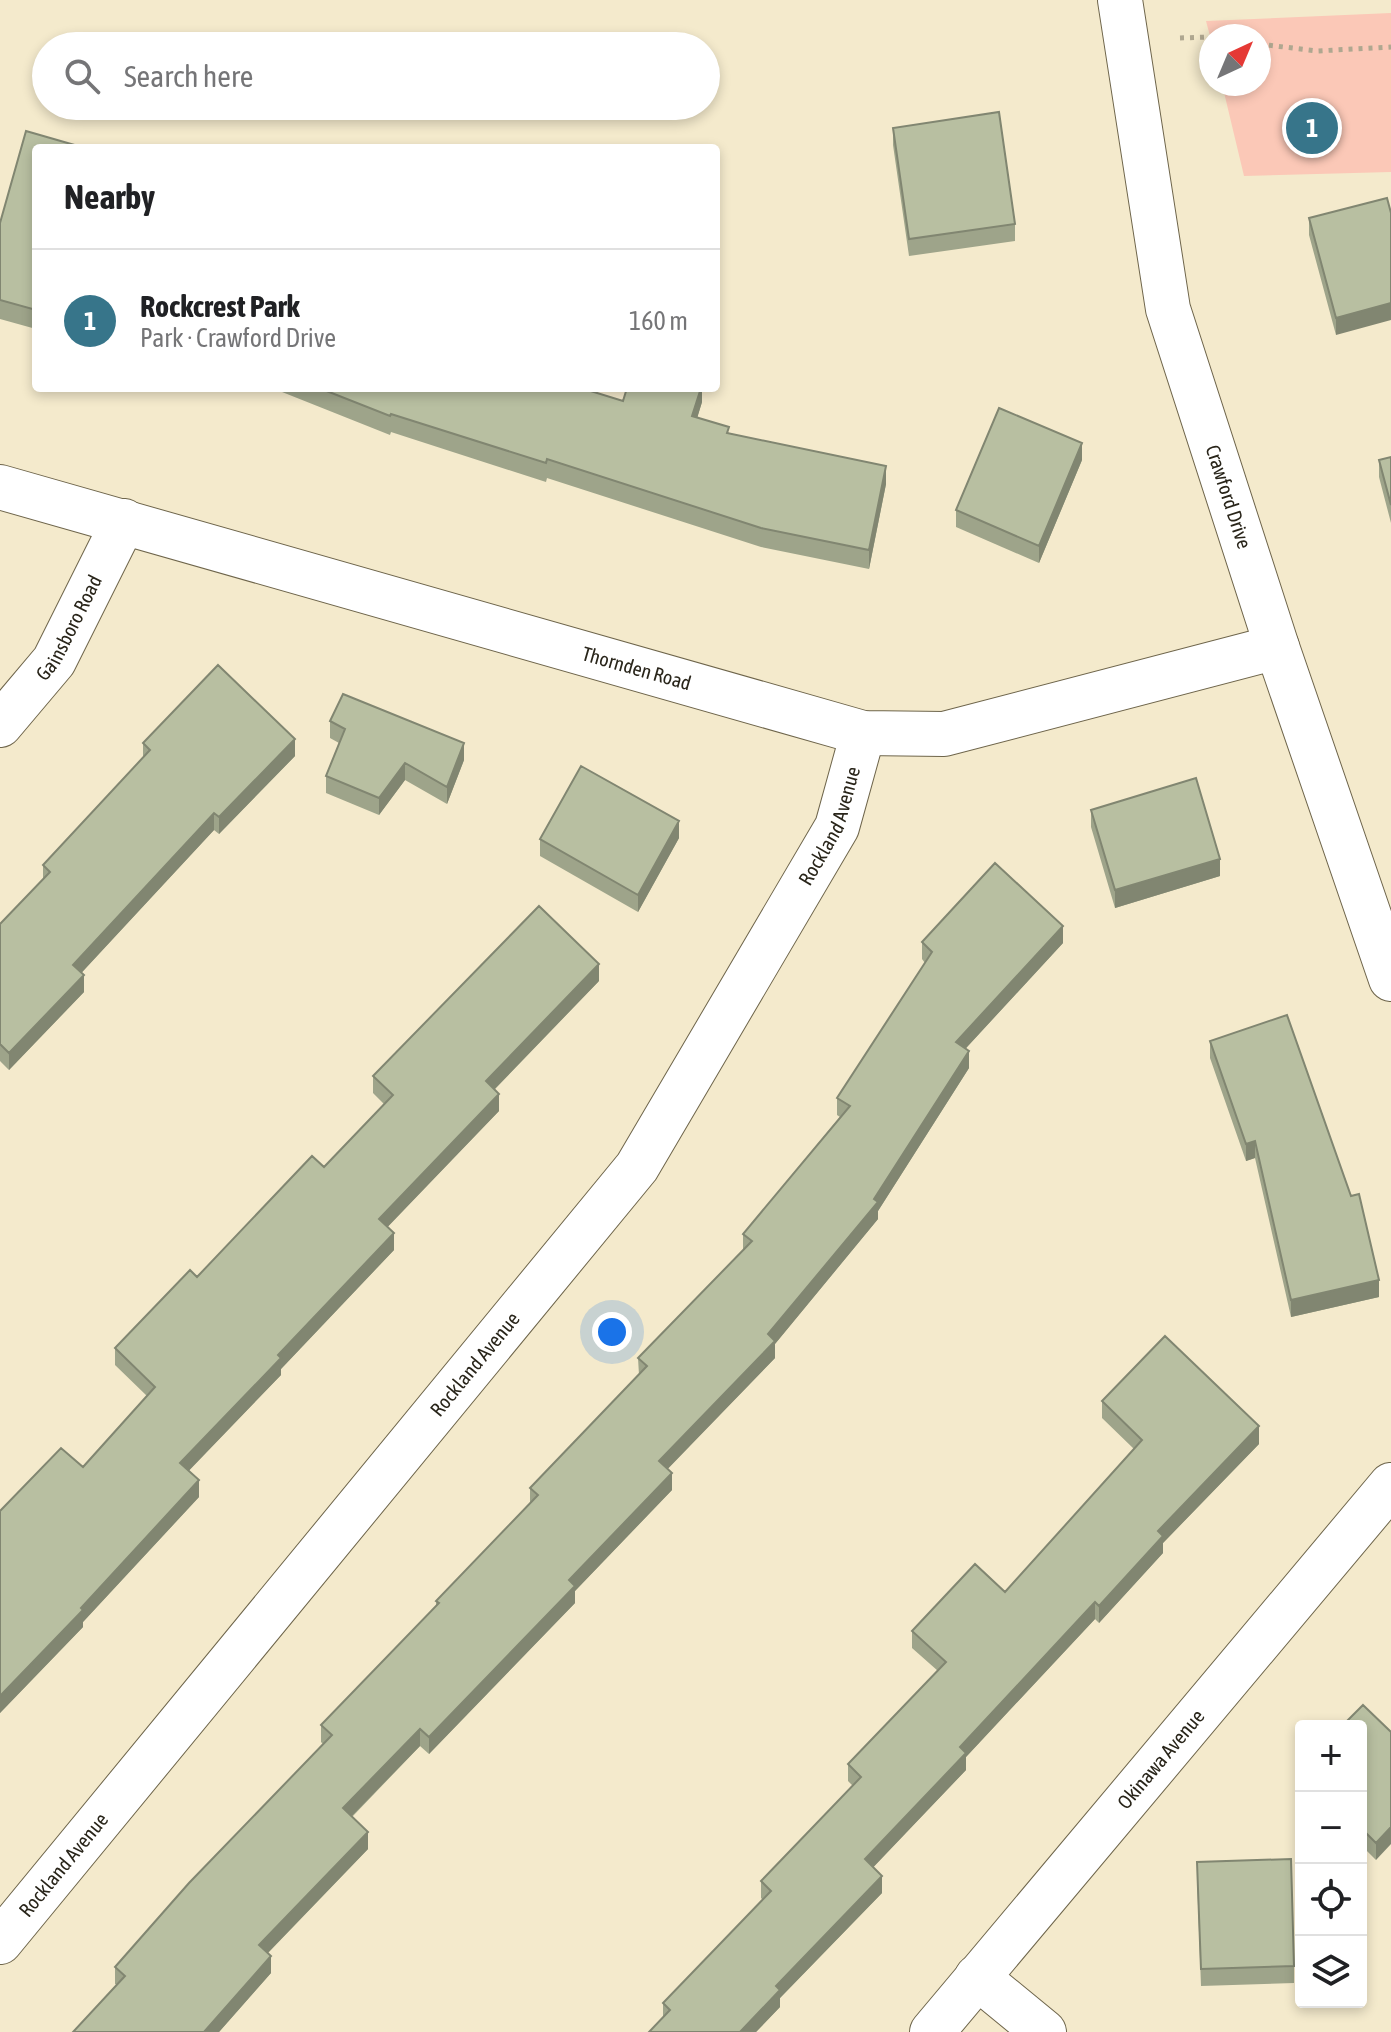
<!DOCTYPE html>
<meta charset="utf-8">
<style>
:root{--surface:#fff;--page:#f2f2f2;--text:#202124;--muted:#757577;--line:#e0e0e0;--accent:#37758a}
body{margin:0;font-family:"Asap Condensed",sans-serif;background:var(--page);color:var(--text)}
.controls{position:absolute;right:24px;bottom:24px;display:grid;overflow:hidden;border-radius:8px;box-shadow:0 4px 12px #0003}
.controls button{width:72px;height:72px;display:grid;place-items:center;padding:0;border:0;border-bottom:2px solid var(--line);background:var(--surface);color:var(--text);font:40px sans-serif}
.compass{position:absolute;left:1199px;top:24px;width:72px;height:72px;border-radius:50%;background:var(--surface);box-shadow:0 4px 12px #0003;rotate:44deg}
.you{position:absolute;left:612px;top:1332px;width:28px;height:28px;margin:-20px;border:6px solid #fff;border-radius:50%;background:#1a73e8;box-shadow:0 0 0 12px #1a73e833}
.badge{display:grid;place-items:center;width:52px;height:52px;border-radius:50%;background:var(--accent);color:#fff;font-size:26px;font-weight:700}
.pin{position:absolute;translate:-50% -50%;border:4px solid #fff;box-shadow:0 2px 8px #0006}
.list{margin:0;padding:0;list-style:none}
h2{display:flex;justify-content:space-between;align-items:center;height:104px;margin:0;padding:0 32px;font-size:34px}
h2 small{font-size:26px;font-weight:400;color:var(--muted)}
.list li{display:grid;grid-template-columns:52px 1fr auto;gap:24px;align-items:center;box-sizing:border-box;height:144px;padding:0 32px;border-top:2px solid var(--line)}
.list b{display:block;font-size:30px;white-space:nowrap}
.list p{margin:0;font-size:26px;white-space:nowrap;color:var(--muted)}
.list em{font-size:26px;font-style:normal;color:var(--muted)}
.icon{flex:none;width:44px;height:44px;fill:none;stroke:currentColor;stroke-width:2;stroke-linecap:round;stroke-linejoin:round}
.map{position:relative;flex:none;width:1391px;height:2032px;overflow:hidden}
.search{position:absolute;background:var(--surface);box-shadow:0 4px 12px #0003;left:32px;top:32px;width:688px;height:88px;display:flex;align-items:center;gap:20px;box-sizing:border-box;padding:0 28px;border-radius:44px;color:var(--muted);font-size:30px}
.panel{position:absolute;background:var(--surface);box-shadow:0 4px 12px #0003;left:32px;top:144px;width:688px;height:248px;border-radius:8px}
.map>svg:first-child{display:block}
</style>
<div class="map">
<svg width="1391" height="2032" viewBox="0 0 1391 2032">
<rect width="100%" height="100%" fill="#f4eacc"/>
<path fill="#fbc8b7" d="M 1391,13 L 1391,172 L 1244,176 L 1222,84 L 1259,84 L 1259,36 L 1211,36 L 1211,40 L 1206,21 Z"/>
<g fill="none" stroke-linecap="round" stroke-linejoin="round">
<g stroke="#6e654b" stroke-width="46">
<g id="minor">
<path id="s1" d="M 1120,0 L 1168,309 L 1277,647 L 1391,979"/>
<path id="s2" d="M 0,487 L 863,733 L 944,734 L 1277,647"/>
<path id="s3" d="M 0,725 L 54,661 L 124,521"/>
<path id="s4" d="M 0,1942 L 637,1167 L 837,827 L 863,733"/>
<path d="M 977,1977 L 1044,2032"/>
<path id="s5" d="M 932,2032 L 1391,1485"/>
</g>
</g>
<path stroke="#afa790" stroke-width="5" stroke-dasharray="4 6" stroke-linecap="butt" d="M 1180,38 L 1211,37
M 1259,44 L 1317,51 L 1391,47"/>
<use href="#minor" stroke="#fff" stroke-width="44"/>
</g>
<path fill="#9ea48a" d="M 893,128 L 1015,224 L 1015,241 L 909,256 L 893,145 Z
M 36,148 L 36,329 L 0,319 L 0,223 Z
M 1387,198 L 1336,335 L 1309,235 L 1309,218 Z
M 272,388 L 581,388 L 623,401 L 702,388 L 702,402 L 697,418 L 729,433 L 886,484 L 869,569 L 761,547 L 547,478 L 546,482 L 391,432 L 390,435 Z
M 1391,457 L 1391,523 L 1379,477 L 1379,460 Z
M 1082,460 L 1039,563 L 956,527 L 956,510 Z
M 330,721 L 464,760 L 447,804 L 405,780 L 379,815 L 326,793 L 326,776 L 339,743 L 330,738 Z
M 143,743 L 295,756 L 219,834 L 214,830 L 81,973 L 84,992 L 9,1070 L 0,1061 L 0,924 L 43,880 L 43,865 L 143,758 Z
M 1091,810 L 1220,876 L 1115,908 L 1091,827 Z
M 679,838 L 638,912 L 540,856 L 540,839 Z
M 922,942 L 1063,943 L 966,1048 L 969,1068 L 878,1211 L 878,1219 L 775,1344 L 775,1358 L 667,1469 L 672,1490 L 575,1591 L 575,1603 L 429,1754 L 420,1746 L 352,1817 L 368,1849 L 268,1953 L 271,1973 L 219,2032 L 73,2032 L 117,1985 L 115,1984 L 115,1967 L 323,1744 L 321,1742 L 321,1725 L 436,1606 L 436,1601 L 530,1503 L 530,1488 L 639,1375 L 638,1358 L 743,1250 L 743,1234 L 840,1117 L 837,1115 L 837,1098 L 925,963 L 922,959 Z
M 599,981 L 495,1089 L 499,1111 L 387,1227 L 394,1250 L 281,1369 L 281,1375 L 188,1471 L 199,1497 L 83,1622 L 83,1627 L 0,1713 L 0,1511 L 83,1467 L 147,1396 L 115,1365 L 115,1348 L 324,1167 L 384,1104 L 373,1093 L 373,1076 Z
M 1210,1041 L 1351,1196 L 1379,1297 L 1291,1317 L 1255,1158 L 1246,1161 L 1210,1058 Z
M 1102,1401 L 1259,1444 L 1163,1543 L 1163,1553 L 1099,1623 L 1095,1619 L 966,1757 L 966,1770 L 873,1867 L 882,1893 L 780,1998 L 780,2007 L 756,2032 L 649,2032 L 663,2017 L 663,2003 L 763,1900 L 761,1898 L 761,1881 L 853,1786 L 848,1781 L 848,1764 L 938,1671 L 912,1648 L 912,1631 L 1005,1592 L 1134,1449 L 1102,1418 Z
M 1361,1726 L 1391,1732 L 1376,1860 L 1361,1845 Z
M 1197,1879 L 1294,1966 L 1294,1983 L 1201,1986 Z"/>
<path fill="#818671" d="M 1391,303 L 1391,320 L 1336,335 L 1336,318 Z
M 701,388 L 702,388 L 702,402 L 692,435 L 692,416 Z
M 1082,443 L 1082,460 L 1039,563 L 1039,546 Z
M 886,466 L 886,484 L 869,569 L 869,550 Z
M 295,739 L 295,756 L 219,834 L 219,817 Z
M 464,743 L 464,760 L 447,804 L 447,787 Z
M 405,763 L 405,780 L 379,815 L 379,798 Z
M 214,813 L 214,830 L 73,982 L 73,965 Z
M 679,821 L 679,838 L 638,912 L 638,895 Z
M 1220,859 L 1220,876 L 1115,908 L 1115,890 Z
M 1063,926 L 1063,943 L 956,1059 L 956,1042 Z
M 599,964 L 599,981 L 486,1098 L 486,1081 Z
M 84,975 L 84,992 L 9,1070 L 9,1053 Z
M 969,1051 L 969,1068 L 878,1211 L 878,1219 L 775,1344 L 775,1358 L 659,1478 L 659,1461 L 768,1334 L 874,1199 Z
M 499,1094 L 499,1111 L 379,1236 L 379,1219 Z
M 1255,1141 L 1255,1158 L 1246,1161 L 1246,1144 Z
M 394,1233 L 394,1250 L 281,1369 L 281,1375 L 180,1480 L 180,1463 L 278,1355 Z
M 1379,1280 L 1379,1297 L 1291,1317 L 1291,1300 Z
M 1259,1426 L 1259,1444 L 1163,1543 L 1163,1553 L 1099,1623 L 1099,1606 L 1158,1531 Z
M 672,1473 L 672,1490 L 575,1591 L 575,1603 L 429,1754 L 429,1737 L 569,1580 Z
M 199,1480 L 199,1497 L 83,1622 L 83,1627 L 0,1713 L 0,1696 Z
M 1095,1602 L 1095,1619 L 966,1757 L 966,1770 L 865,1876 L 865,1859 L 960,1747 Z
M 420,1729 L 420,1746 L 343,1825 L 343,1808 Z
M 1391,1827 L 1391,1844 L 1376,1860 L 1376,1843 Z
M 368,1832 L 368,1849 L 259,1962 L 259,1945 Z
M 882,1876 L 882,1893 L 780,1998 L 780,2007 L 756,2032 L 740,2032 L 776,1986 Z
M 271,1956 L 271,1973 L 219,2032 L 204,2032 Z"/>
<path fill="#b8bfa1" stroke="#818671" stroke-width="2" d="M 999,112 L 1015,224 L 909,239 L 893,128 Z
M 26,131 L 85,148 L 36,148 L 36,310 L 0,300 L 0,223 Z
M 1387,198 L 1391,213 L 1391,303 L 1336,318 L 1309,218 Z
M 319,388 L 581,388 L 623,401 L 627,388 L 701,388 L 692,416 L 729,427 L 727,433 L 886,466 L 869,550 L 761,528 L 547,459 L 546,463 L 391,414 L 390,416 Z
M 999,408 L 1082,443 L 1039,546 L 956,510 Z
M 1391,457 L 1391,505 L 1379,460 Z
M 218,665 L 295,739 L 219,817 L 214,813 L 73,965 L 84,975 L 9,1053 L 0,1044 L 0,924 L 50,872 L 43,865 L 150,750 L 143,743 Z
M 343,694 L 464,743 L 447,787 L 405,763 L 379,798 L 326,776 L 345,729 L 330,721 Z
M 581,766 L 679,821 L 638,895 L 540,839 Z
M 1196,778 L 1220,859 L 1115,890 L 1091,810 Z
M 995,863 L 1063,926 L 956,1042 L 969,1051 L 874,1199 L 878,1202 L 768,1334 L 775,1341 L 659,1461 L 672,1473 L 569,1580 L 575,1586 L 429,1737 L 420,1729 L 343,1808 L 368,1832 L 259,1945 L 271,1956 L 204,2032 L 73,2032 L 125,1976 L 115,1967 L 189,1883 L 332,1735 L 321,1725 L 439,1603 L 436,1601 L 538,1495 L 530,1488 L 647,1366 L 638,1358 L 752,1241 L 743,1234 L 850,1106 L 837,1098 L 932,952 L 922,942 Z
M 539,906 L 599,964 L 486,1081 L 499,1094 L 379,1219 L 394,1233 L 278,1355 L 281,1358 L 180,1463 L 199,1480 L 81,1608 L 83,1610 L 0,1696 L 0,1511 L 61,1448 L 83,1467 L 155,1387 L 115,1348 L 190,1270 L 197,1277 L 312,1156 L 324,1167 L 393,1095 L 373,1076 Z
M 1287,1015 L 1351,1196 L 1359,1194 L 1379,1280 L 1291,1300 L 1255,1141 L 1246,1144 L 1210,1041 Z
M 1165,1336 L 1259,1426 L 1158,1531 L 1163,1536 L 1099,1606 L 1095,1602 L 960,1747 L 966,1753 L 865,1859 L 882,1876 L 776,1986 L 780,1990 L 740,2032 L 649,2032 L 670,2010 L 663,2003 L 771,1891 L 761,1881 L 861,1777 L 848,1764 L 946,1662 L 912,1631 L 975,1564 L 1005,1592 L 1142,1440 L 1102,1401 Z
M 1363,1705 L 1391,1732 L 1391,1827 L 1376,1843 L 1361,1828 L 1361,1726 L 1342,1726 Z
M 1291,1859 L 1294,1966 L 1201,1969 L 1197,1862 Z"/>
<g text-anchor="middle" stroke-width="6" stroke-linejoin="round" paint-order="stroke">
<g font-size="20" fill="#29251a" stroke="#fff">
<text dy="7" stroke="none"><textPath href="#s1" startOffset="510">Crawford Drive</textPath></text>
<text dy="7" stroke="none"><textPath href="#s3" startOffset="120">Gainsboro Road</textPath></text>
<text dy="7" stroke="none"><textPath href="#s2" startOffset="662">Thornden Road</textPath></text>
<text dy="7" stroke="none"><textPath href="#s4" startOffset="1396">Rockland Avenue</textPath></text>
<text dy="7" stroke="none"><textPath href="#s4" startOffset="748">Rockland Avenue</textPath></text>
<text dy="7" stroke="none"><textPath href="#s5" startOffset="356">Okinawa Avenue</textPath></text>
<text dy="7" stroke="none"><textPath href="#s4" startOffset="100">Rockland Avenue</textPath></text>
</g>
</g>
</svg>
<div class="controls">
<button>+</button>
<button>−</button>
<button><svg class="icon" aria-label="locate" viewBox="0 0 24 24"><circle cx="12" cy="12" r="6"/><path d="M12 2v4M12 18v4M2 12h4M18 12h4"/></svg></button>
<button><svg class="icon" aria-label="layers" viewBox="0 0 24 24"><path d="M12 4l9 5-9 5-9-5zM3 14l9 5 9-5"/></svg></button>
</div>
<svg class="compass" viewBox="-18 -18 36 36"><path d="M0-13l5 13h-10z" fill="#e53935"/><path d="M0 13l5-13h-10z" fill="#757577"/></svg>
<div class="you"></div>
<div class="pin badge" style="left:1312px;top:128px">1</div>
<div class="search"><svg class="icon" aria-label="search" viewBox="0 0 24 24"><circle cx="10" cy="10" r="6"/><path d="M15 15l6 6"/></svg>Search here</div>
<section class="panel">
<h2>Nearby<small></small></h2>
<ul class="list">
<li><span class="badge">1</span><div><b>Rockcrest Park</b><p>Park · Crawford Drive</p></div><em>160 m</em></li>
</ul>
</section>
</div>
